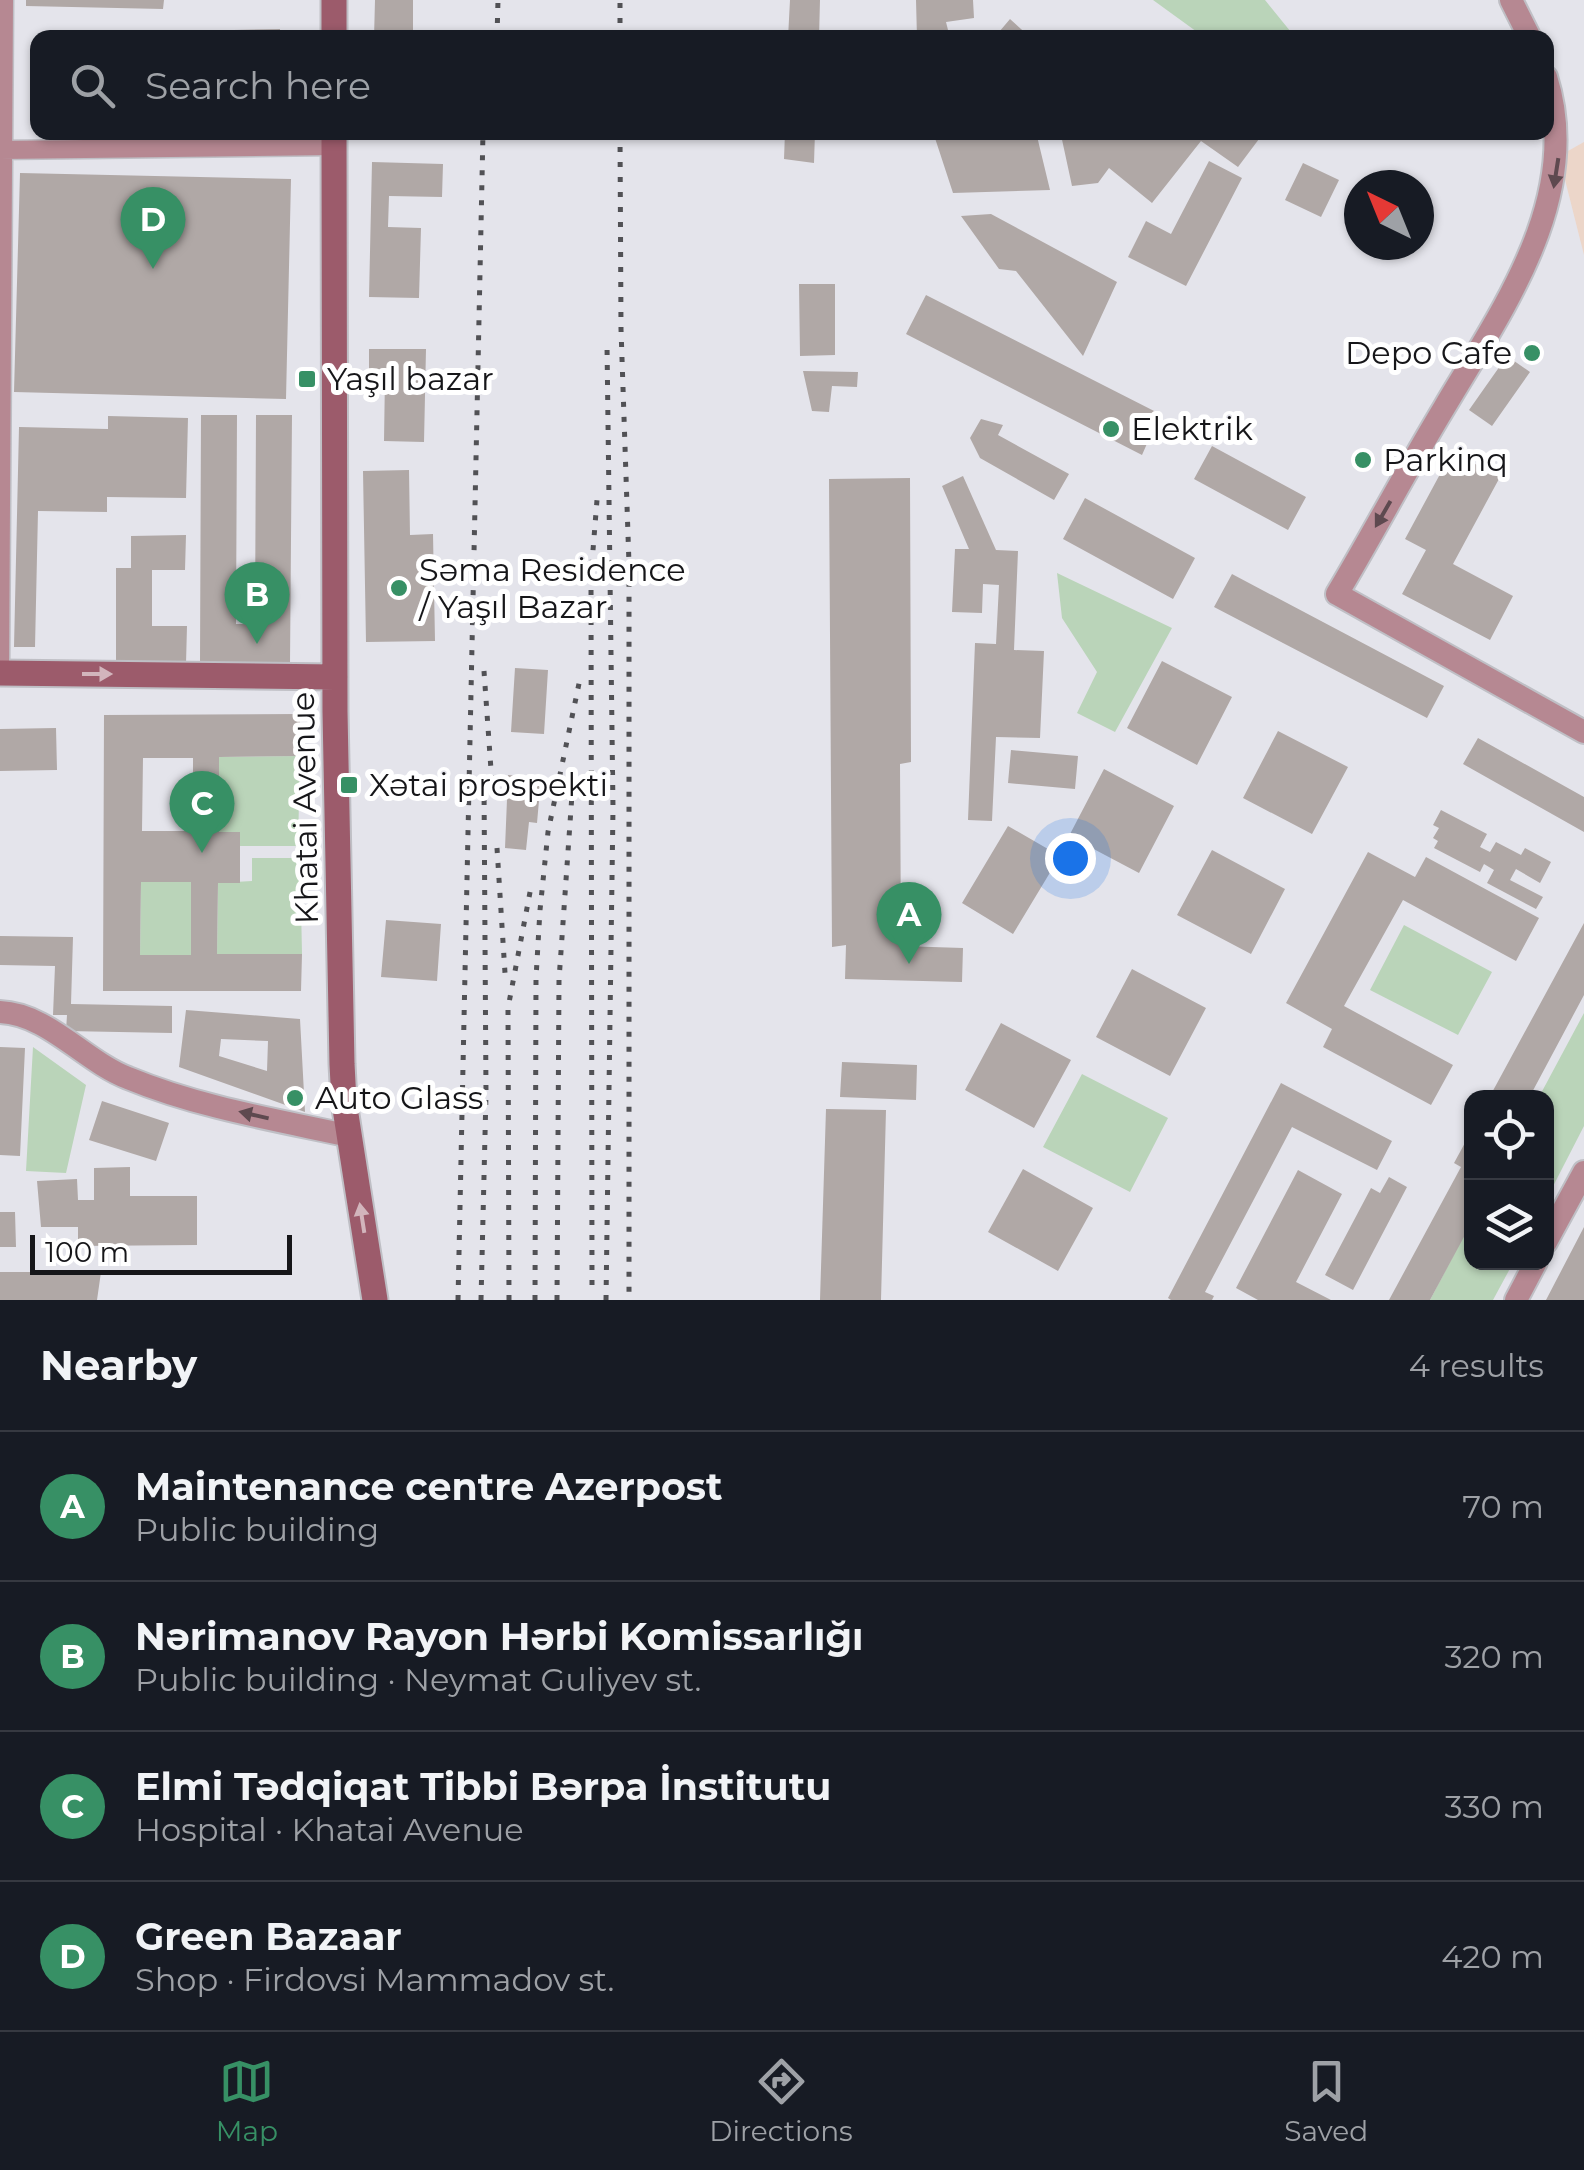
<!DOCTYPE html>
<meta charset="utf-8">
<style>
:root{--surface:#171b24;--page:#242831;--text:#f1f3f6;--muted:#9ea1a6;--line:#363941;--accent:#379065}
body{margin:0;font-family:Montserrat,sans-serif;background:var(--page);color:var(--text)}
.controls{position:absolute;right:30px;bottom:30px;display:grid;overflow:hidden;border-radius:20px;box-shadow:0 2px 8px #0004}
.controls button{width:90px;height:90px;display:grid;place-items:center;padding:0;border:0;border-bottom:2px solid var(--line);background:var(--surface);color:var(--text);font:50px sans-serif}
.compass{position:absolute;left:1344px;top:170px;width:90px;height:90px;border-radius:50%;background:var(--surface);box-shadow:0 2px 8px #0004;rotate:317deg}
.scale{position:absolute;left:30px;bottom:25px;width:262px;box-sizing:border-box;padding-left:10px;border:5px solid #161619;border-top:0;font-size:28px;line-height:35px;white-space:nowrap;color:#161619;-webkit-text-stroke:8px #fff;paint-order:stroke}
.you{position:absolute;left:1070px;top:858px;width:35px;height:35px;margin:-25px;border:8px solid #fff;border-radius:50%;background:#1a73e8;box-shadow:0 0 0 15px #1a73e833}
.badge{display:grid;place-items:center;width:65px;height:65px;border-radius:50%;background:var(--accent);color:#fff;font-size:32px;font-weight:700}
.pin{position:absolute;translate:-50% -82px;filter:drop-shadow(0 2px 5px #0008)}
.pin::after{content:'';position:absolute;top:52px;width:35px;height:30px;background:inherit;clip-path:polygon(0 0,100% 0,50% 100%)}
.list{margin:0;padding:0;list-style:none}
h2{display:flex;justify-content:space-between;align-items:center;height:130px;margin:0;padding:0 40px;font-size:42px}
h2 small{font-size:32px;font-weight:400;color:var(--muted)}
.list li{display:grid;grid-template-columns:65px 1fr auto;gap:30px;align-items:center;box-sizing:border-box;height:150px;padding:0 40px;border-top:2px solid var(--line)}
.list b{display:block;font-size:38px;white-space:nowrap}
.list p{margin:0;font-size:32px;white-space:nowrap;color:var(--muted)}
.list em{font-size:32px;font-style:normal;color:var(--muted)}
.icon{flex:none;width:55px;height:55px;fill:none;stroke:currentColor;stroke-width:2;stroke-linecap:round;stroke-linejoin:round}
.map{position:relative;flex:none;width:1584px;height:1300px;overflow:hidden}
.search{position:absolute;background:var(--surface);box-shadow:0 2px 8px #0004;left:30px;right:30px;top:30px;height:110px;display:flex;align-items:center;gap:25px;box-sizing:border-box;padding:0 35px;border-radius:20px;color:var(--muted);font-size:38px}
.sheet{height:730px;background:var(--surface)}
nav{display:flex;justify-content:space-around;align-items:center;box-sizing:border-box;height:140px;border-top:2px solid var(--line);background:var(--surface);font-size:28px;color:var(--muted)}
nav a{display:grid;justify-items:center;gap:5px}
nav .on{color:var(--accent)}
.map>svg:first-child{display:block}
</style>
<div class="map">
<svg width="1584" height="1300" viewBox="0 0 1584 1300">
<rect width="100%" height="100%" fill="#e4e4eb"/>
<path fill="#ecd6c9" d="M 1584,142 L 1584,255 L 1559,156 Z"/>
<path fill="#bad4b9" d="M 1153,0 L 1265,0 L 1295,37 L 1204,37 Z
M 1057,573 L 1172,628 L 1115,732 L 1077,713 L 1097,672 L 1062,618 Z
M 300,756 L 298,846 L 240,846 L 240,832 L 219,832 L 219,757 Z
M 252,858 L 300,858 L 302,954 L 217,954 L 218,883 L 252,881 Z
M 141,882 L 191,882 L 191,955 L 140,955 Z
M 1404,925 L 1492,972 L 1458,1035 L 1370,990 Z
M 1584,1013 L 1584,1126 L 1547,1198 L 1546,1098 L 1539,1097 Z
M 33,1047 L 86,1085 L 66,1173 L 26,1171 Z
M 1082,1074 L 1168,1118 L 1130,1192 L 1043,1147 Z
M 1471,1222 L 1472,1262 L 1513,1263 L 1493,1300 L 1430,1300 Z"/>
<path fill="#b0a8a6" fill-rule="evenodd" d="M 26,0 L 164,0 L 163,9 L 26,6 Z
M 375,0 L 413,0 L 413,38 L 374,38 Z
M 790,0 L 820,0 L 819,38 L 788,38 Z
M 916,0 L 973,0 L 974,18 L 946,22 L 950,38 L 917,38 Z
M 1010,19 L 1031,38 L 994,38 Z
M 280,29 L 280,38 L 234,38 L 234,30 Z
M 785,132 L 815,132 L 814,163 L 784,159 Z
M 933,132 L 1036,132 L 1050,190 L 953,193 Z
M 1065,132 L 1250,132 L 1259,139 L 1238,167 L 1201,141 L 1152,203 L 1109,168 L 1098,183 L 1072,186 L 1061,135 Z
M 1209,161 L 1242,178 L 1186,286 L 1128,257 L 1146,221 L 1171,234 Z
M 372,162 L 443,164 L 442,197 L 389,196 L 388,227 L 421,228 L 419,298 L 369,297 Z
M 1303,163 L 1339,180 L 1321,217 L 1285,200 Z
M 20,173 L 291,179 L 286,399 L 14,392 Z
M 991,214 L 1117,282 L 1083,356 L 1016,271 L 999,269 L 961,216 Z
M 799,284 L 835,284 L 835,355 L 800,356 Z
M 926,295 L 1160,414 L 1142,455 L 906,334 Z
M 369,349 L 426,349 L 424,442 L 384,441 L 385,375 L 369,374 Z
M 1507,356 L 1530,372 L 1492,426 L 1469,410 Z
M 803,371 L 858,372 L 857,387 L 832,386 L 829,412 L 812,411 Z
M 201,415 L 237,415 L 236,624 L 255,624 L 256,415 L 292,415 L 290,663 L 200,662 Z
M 108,416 L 188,418 L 186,498 L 107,497 L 107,512 L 38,511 L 35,647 L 14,647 L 19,427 L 108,429 Z
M 981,419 L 1003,425 L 998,435 L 1069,474 L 1054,500 L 980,458 L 970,438 Z
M 1212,446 L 1306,497 L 1288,530 L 1194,479 Z
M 1452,452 L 1500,477 L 1453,564 L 1513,596 L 1490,640 L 1402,594 L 1426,550 L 1405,539 Z
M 409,470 L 410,535 L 433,534 L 435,641 L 366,642 L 363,471 Z
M 963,476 L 996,550 L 1018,551 L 1014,650 L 1044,651 L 1040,738 L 996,737 L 992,821 L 968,820 L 975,643 L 996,644 L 999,585 L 983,584 L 982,613 L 952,612 L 955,549 L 969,549 L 942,486 Z
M 910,478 L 911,762 L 900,764 L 901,946 L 963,948 L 962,982 L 845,979 L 846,945 L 832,947 L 829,479 Z
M 1085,498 L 1195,558 L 1173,599 L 1063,539 Z
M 186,535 L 185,570 L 152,570 L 152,626 L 187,626 L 186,664 L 116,664 L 116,568 L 131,568 L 131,536 Z
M 1232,574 L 1444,686 L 1427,718 L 1214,607 Z
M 1162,661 L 1232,697 L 1197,765 L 1127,728 Z
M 515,668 L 548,670 L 544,734 L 511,732 Z
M 300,714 L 300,756 L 219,757 L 219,832 L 240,832 L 240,883 L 218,883 L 217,954 L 302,954 L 301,991 L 103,991 L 104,715 ZM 143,758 L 193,758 L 193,831 L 142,831 ZM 141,882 L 191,882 L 191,955 L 140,955 Z
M 56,728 L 57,770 L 0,771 L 0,729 Z
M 1278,731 L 1348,767 L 1312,834 L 1243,798 Z
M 1478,738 L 1584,797 L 1584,832 L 1463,764 Z
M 1011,750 L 1078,756 L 1075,789 L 1008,783 Z
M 1104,769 L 1174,806 L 1139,873 L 1069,836 Z
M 508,775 L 541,778 L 537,823 L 529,822 L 526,850 L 505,848 Z
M 1441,810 L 1487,834 L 1480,847 L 1490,852 L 1496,842 L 1521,855 L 1525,848 L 1551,862 L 1540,883 L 1516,869 L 1510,880 L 1543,897 L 1536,909 L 1487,883 L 1494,870 L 1484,864 L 1480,872 L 1434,848 L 1438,841 L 1433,838 L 1439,828 L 1433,825 Z
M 1008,826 L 1060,856 L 1013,934 L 962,903 Z
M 1212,850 L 1285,889 L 1251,954 L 1177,915 Z
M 1368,852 L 1415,877 L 1426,857 L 1539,918 L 1516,961 L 1403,900 L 1344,1006 L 1453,1065 L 1431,1105 L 1323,1047 L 1332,1029 L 1286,1003 Z
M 386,920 L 441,924 L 437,981 L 381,977 Z
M 1584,923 L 1584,995 L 1529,1098 L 1489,1098 Z
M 0,936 L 73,937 L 71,1004 L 172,1006 L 172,1033 L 66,1031 L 67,1015 L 53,1015 L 55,966 L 0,965 Z
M 1132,969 L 1206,1008 L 1170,1076 L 1096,1037 Z
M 186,1010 L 300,1019 L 305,1112 L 179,1067 ZM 221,1039 L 268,1041 L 267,1071 L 219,1056 Z
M 1001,1023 L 1071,1060 L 1034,1128 L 965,1090 Z
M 0,1047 L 25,1048 L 20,1156 L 0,1155 Z
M 842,1062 L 917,1065 L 916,1100 L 840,1097 Z
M 1281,1083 L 1392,1141 L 1377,1170 L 1292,1127 L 1205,1292 L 1214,1296 L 1212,1300 L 1171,1300 L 1168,1298 Z
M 102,1101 L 169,1123 L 156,1161 L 89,1140 Z
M 826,1109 L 886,1110 L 881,1300 L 820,1300 Z
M 1472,1130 L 1472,1222 L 1430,1300 L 1389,1300 L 1461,1167 L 1454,1163 Z
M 130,1167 L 130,1196 L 197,1196 L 197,1245 L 78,1246 L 78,1227 L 41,1227 L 37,1181 L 77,1179 L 78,1200 L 94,1200 L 94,1168 Z
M 1023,1169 L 1093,1208 L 1058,1271 L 988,1232 Z
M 1298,1170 L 1342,1194 L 1296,1282 L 1331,1300 L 1258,1300 L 1236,1288 Z
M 1389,1177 L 1407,1187 L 1353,1290 L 1325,1275 L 1371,1188 L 1380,1193 Z
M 0,1212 L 15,1212 L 16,1247 L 0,1247 Z
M 1584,1227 L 1584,1300 L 1546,1300 Z
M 0,1272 L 101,1272 L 97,1300 L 0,1300 Z"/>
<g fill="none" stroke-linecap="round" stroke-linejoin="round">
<g stroke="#bfbfc5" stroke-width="21">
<path id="minor" d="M 0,150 L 334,146
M 0,673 L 4,0"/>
</g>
<g stroke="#bfbfc5" stroke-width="26">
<path id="tertiary" d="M 1511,0 L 1530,38
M 1546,77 C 1584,197 1502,310 1444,408 C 1407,469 1374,532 1337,594 L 1584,732
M 0,1012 C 48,1014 84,1061 128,1078 C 198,1107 276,1120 350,1136
M 1546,1242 L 1584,1172
M 1516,1300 L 1536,1262"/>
</g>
<g stroke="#bfbfc5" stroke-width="29">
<path id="secondary" d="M 334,38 L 334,0
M 334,132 L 335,712 L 342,1064 L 344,1102 L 375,1300
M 0,673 L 335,677"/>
</g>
<use href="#minor" stroke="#b68892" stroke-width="18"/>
<use href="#tertiary" stroke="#b68892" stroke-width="22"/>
<use href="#secondary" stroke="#9c5b6b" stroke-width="25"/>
<path stroke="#515155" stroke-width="5" stroke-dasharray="5 10" stroke-linecap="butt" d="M 497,38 L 498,0
M 620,38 L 620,0
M 620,132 L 621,329 L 629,564 L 629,1300
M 484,671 L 493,798
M 497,848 L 505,973
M 592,1285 L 591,575 L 597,500
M 458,1300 L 483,132
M 481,1300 L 486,1094 L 484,785
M 509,1300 L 508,1008 L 531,887
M 535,1300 L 536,978 L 540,910 L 548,832 L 581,674
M 557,1300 L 559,980 L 574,766
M 606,1300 L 613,808 L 607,345"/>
</g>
<defs><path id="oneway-solid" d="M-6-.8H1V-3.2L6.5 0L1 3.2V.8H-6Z" transform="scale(2.5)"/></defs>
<g fill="#5e494f">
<use href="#oneway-solid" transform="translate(1556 173) rotate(99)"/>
<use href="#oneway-solid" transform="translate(1383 514) rotate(120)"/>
<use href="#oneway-solid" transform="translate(254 1115) rotate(-167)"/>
</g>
<g fill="#d2b5bc">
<use href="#oneway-solid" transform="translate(97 674)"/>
<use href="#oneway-solid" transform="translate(362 1218) rotate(-99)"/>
</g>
<g fill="#379065" stroke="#fff" stroke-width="4">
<circle cx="1532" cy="353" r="10"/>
<rect x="297" y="369" width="20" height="20" rx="5"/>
<circle cx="1111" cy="429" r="10"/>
<circle cx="1363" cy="460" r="10"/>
<circle cx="399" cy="588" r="10"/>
<rect x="339" y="775" width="20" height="20" rx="5"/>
<circle cx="295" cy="1098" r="10"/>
</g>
<g text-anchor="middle" stroke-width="10" stroke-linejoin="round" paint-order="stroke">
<g font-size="32" fill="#161619" stroke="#fff" text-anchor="start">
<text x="1512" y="364" text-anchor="end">Depo Cafe</text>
<text x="327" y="390">Yaşıl bazar</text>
<text x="1131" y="440">Elektrik</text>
<text x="1383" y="471">Parkinq</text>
<text x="419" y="581">Səma Residence<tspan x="419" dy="37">/ Yaşıl Bazar</tspan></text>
<text x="369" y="796">Xətai prospekti</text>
<text x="315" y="1109">Auto Glass</text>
</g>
<g font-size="32" fill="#161619" stroke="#fff">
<text transform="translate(305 808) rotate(-91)" y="11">Khatai Avenue</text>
</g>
</g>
</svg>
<div class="controls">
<button><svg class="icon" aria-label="locate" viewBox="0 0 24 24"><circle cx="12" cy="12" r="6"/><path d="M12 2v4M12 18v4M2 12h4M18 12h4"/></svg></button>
<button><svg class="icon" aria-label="layers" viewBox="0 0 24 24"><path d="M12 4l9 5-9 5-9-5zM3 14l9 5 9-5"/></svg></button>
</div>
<svg class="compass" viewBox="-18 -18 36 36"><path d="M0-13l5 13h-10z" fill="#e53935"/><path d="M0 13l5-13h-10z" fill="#9ea1a6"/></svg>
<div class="scale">100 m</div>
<div class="you"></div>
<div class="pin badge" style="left:909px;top:964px">A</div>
<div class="pin badge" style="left:257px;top:644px">B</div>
<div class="pin badge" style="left:202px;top:853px">C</div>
<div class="pin badge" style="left:153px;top:269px">D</div>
<div class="search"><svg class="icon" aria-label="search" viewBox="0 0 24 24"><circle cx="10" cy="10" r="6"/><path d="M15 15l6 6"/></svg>Search here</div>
</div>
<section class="sheet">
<h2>Nearby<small>4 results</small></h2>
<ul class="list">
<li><span class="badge">A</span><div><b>Maintenance centre Azerpost</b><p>Public building</p></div><em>70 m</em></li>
<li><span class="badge">B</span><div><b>Nərimanov Rayon Hərbi Komissarlığı</b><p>Public building · Neymat Guliyev st.</p></div><em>320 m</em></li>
<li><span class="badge">C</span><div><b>Elmi Tədqiqat Tibbi Bərpa İnstitutu</b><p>Hospital · Khatai Avenue</p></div><em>330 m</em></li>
<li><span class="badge">D</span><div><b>Green Bazaar</b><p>Shop · Firdovsi Mammadov st.</p></div><em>420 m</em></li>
</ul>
</section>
<nav>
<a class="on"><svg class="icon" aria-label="map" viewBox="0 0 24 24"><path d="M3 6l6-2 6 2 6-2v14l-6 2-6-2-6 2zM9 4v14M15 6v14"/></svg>Map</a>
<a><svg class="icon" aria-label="directions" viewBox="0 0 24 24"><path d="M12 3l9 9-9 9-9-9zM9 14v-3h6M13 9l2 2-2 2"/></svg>Directions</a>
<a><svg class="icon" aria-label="saved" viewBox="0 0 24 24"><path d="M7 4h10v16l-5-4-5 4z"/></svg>Saved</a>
</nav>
